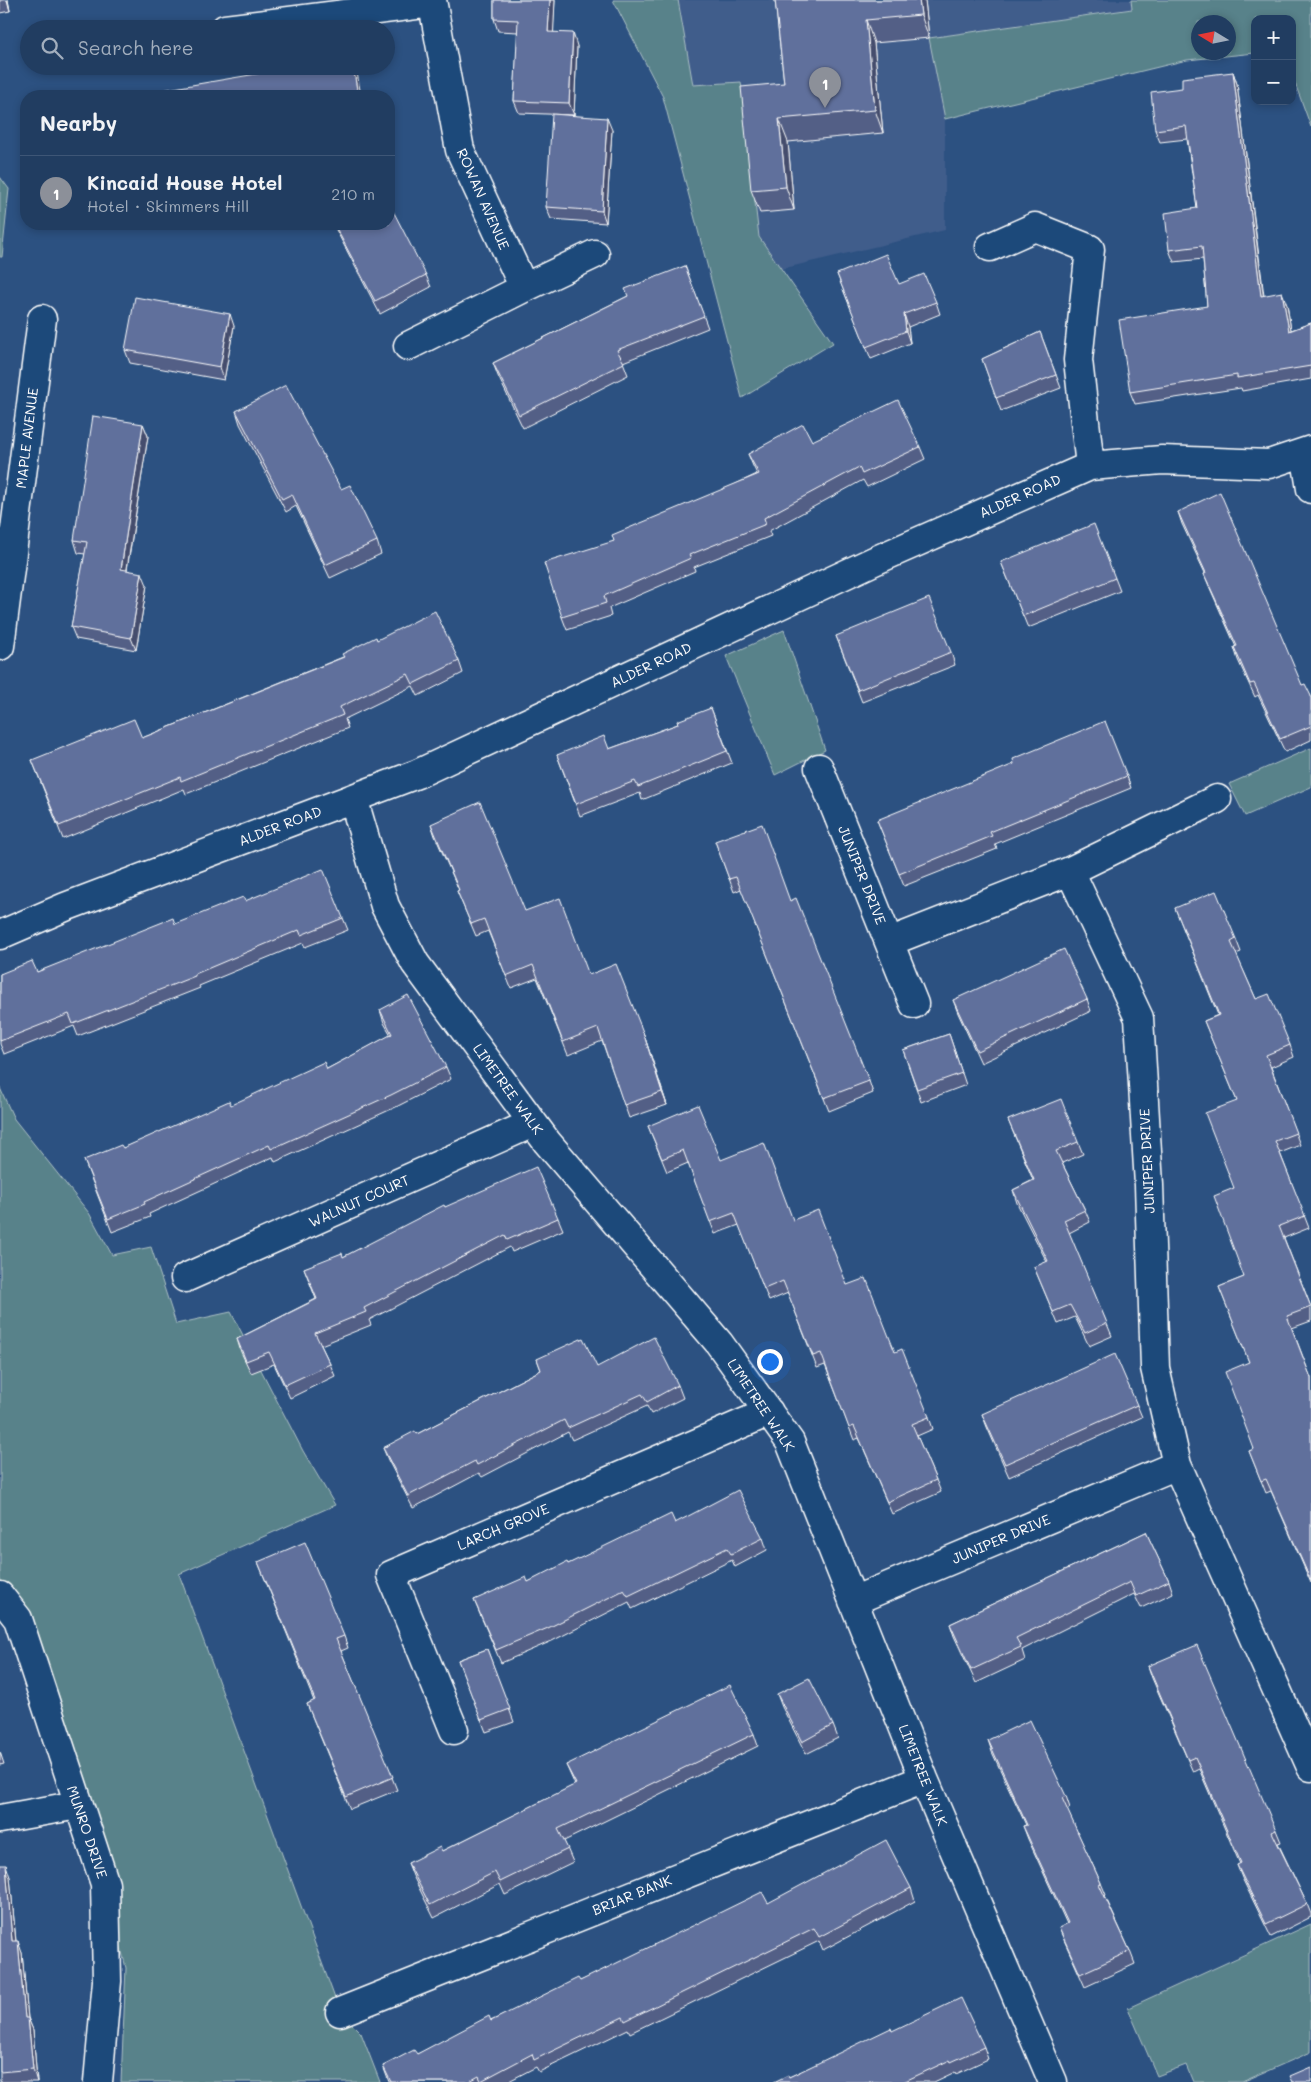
<!DOCTYPE html>
<meta charset="utf-8">
<style>
:root{--surface:#213d61;--page:#2d486a;--text:#f1f3f6;--muted:#a2aebd;--line:#3e5676;--accent:#8c9099}
body{margin:0;font-family:Mali,sans-serif;background:var(--page);color:var(--text)}
.controls{position:absolute;right:15px;top:15px;display:grid;overflow:hidden;border-radius:10px;box-shadow:0 2px 8px #0003}
.controls button{width:45px;height:45px;display:grid;place-items:center;padding:0;border:0;border-bottom:1px solid var(--line);background:var(--surface);color:var(--text);font:25px sans-serif}
.compass{position:absolute;left:1191px;top:15px;width:45px;height:45px;border-radius:50%;background:var(--surface);box-shadow:0 2px 8px #0003;rotate:280deg}
.you{position:absolute;left:769px;top:1361px;width:18px;height:18px;margin:-12px;border:4px solid #fff;border-radius:50%;background:#1a73e8;box-shadow:0 0 0 8px #1a73e833}
.badge{display:grid;place-items:center;width:32px;height:32px;border-radius:50%;background:var(--accent);color:#fff;font-size:16px;font-weight:700}
.pin{position:absolute;translate:-50% -41px;filter:drop-shadow(0 1px 2px #0008)}
.pin::after{content:'';position:absolute;top:26px;width:18px;height:15px;background:inherit;clip-path:polygon(0 0,100% 0,50% 100%)}
.list{margin:0;padding:0;list-style:none}
h2{display:flex;justify-content:space-between;align-items:center;height:65px;margin:0;padding:0 20px;font-size:21px}
h2 small{font-size:16px;font-weight:400;color:var(--muted)}
.list li{display:grid;grid-template-columns:32px 1fr auto;gap:15px;align-items:center;box-sizing:border-box;height:75px;padding:0 20px;border-top:1px solid var(--line)}
.list b{display:block;font-size:19px;white-space:nowrap}
.list p{margin:0;font-size:16px;white-space:nowrap;color:var(--muted)}
.list em{font-size:16px;font-style:normal;color:var(--muted)}
.icon{flex:none;width:28px;height:28px;fill:none;stroke:currentColor;stroke-width:2;stroke-linecap:round;stroke-linejoin:round}
.map{position:relative;flex:none;width:1311px;height:2082px;overflow:hidden}
.search{position:absolute;background:var(--surface);box-shadow:0 2px 8px #0003;left:20px;top:20px;width:375px;height:55px;display:flex;align-items:center;gap:12px;box-sizing:border-box;padding:0 18px;border-radius:28px;color:var(--muted);font-size:19px}
.panel{position:absolute;background:var(--surface);box-shadow:0 2px 8px #0003;left:20px;top:90px;width:375px;height:140px;border-radius:20px}
.map>svg:first-child{display:block}
</style>
<div class="map">
<svg width="1311" height="2082" viewBox="0 0 1311 2082">
<rect width="100%" height="100%" fill="#2c5181"/>
<filter id="ink" filterUnits="userSpaceOnUse"><feTurbulence type="fractalNoise" baseFrequency=".02" numOctaves="2"/><feDisplacementMap in="SourceGraphic" scale="10" xChannelSelector="R" yChannelSelector="G"/><feConvolveMatrix kernelMatrix="1 2 1 2 8 2 1 2 1" color-interpolation-filters="sRGB"/></filter>
<g filter="url(#ink)">
<path fill="#405d8b" d="M 678,0 L 1131,0 L 1133,9 L 930,38 L 945,119 L 945,230 L 781,269 L 759,237 L 741,82 L 693,85 Z"/>
<path fill="#58828a" stroke="#acc0c4" fill-rule="evenodd" d="M 613,0 L 678,0 L 693,85 L 741,82 L 759,237 L 833,343 L 742,398 L 663,97 Z
M 1131,0 L 1311,0 L 1311,127 L 1292,75 L 1292,19 L 1255,19 L 1255,53 L 1187,60 L 945,119 L 929,38 L 1132,9 ZM 1228,22 L 1228,52 L 1198,52 L 1198,22 Z
M 0,177 L 9,189 L 2,257 L 0,257 Z
M 784,630 L 825,750 L 775,775 L 726,656 Z
M 1311,748 L 1311,787 L 1245,816 L 1229,784 Z
M 0,1088 L 14,1119 L 89,1213 L 112,1255 L 151,1247 L 176,1324 L 231,1312 L 303,1451 L 335,1505 L 179,1574 L 340,2012 L 361,2033 L 380,2082 L 121,2082 L 126,1968 L 105,1884 L 0,1596 Z
M 1311,1924 L 1311,2052 L 1242,2082 L 1193,2082 L 1186,2065 L 1157,2076 L 1128,2008 Z"/>
<g fill="none" stroke-linecap="round" stroke-linejoin="round">
<g stroke="#fff" stroke-width="31">
<path id="minor" d="M 432,0 L 460,150 L 524,288 L 595,254
M 225,29 L 432,3
M 990,247 L 1035,227 L 1090,249 L 1078,360 L 1090,466
M 408,346 L 524,288
M 1305,452 L 1311,489
M 0,646 L 42,319
M 819,768 L 889,942 L 1070,871 L 1217,799
M 353,798 L 385,906 L 415,963 L 547,1142 L 719,1343 L 790,1442 L 924,1779 L 1053,2082
M 1070,871 L 1139,1018 L 1149,1185 L 1155,1368 L 1177,1465 L 1311,1767
M 0,935 L 65,907 L 417,774 L 874,561 L 1090,466 L 1162,460 L 1269,464 L 1311,450
M 889,942 L 914,1004
M 185,1278 L 533,1123
M 0,1596 L 18,1619 L 105,1884 L 107,1981 L 98,2082
M 853,1601 L 1177,1465
M 454,1730 L 391,1575 L 769,1412
M 0,1819 L 78,1805
M 340,2012 L 924,1779"/>
</g>
<use href="#minor" stroke="#1f4a7a" stroke-width="28"/>
</g>
<path fill="#535f86" stroke="#fff" d="M 0,0 L 8,0 L 10,11 L 0,13 Z
M 494,0 L 555,0 L 553,32 L 577,46 L 574,115 L 519,113 L 514,101 L 518,32 L 498,31 L 494,19 Z
M 775,0 L 925,0 L 929,38 L 874,43 L 883,133 L 788,142 L 794,210 L 760,213 L 751,190 L 784,83 Z
M 1233,72 L 1237,84 L 1264,296 L 1287,305 L 1291,330 L 1311,323 L 1311,379 L 1242,391 L 1241,388 L 1135,404 L 1130,392 L 1207,306 L 1203,259 L 1174,262 L 1169,250 L 1197,208 L 1187,139 L 1160,142 L 1155,130 L 1182,88 Z
M 612,130 L 606,223 L 551,219 L 546,207 Z
M 333,224 L 389,224 L 426,275 L 431,287 L 380,314 Z
M 685,266 L 708,328 L 623,362 L 628,375 L 523,428 L 498,376 L 493,363 L 628,296 Z
M 837,274 L 899,284 L 936,302 L 940,314 L 908,327 L 910,343 L 871,359 Z
M 234,326 L 224,380 L 130,363 L 125,350 Z
M 1040,332 L 1061,388 L 1001,411 L 982,359 Z
M 236,411 L 377,541 L 381,554 L 330,578 L 296,506 L 286,512 L 240,424 Z
M 143,424 L 148,436 L 127,570 L 147,585 L 136,650 L 76,639 L 71,627 L 85,554 L 78,553 L 74,540 Z
M 812,441 L 920,447 L 925,459 L 867,487 L 863,480 L 769,531 L 771,536 L 694,567 L 695,571 L 609,608 L 611,616 L 567,630 L 562,617 L 614,541 L 757,474 L 753,466 L 748,454 Z
M 1178,512 L 1302,685 L 1311,696 L 1311,740 L 1285,752 L 1258,695 L 1255,697 L 1238,660 L 1234,647 L 1236,647 L 1209,586 L 1204,574 L 1205,573 L 1182,524 Z
M 1001,562 L 1115,578 L 1120,591 L 1028,628 Z
M 836,636 L 951,652 L 955,665 L 862,702 Z
M 377,640 L 459,661 L 463,673 L 418,696 L 413,686 L 345,719 L 348,728 L 186,794 L 184,789 L 63,839 L 32,760 L 142,738 L 343,657 Z
M 711,708 L 732,763 L 642,800 L 640,793 L 580,816 L 557,755 L 609,749 L 678,724 Z
M 1127,776 L 1131,788 L 995,844 L 997,849 L 904,886 L 877,820 Z
M 431,824 L 525,911 L 589,975 L 643,1032 L 667,1105 L 629,1118 L 602,1041 L 568,1055 L 537,978 L 511,988 L 488,931 L 476,936 L 462,903 L 457,891 L 459,890 L 435,836 Z
M 715,841 L 790,901 L 869,1081 L 873,1093 L 829,1111 L 741,889 L 734,892 Z
M 245,901 L 343,918 L 348,930 L 305,947 L 303,943 L 199,986 L 200,988 L 78,1036 L 74,1026 L 4,1054 L 0,1044 L 0,974 L 37,972 Z
M 1175,908 L 1236,939 L 1241,952 L 1236,954 L 1256,999 L 1290,1045 L 1294,1057 L 1271,1067 L 1300,1145 L 1280,1153 L 1309,1228 L 1284,1238 L 1311,1307 L 1311,1321 L 1292,1328 L 1311,1378 L 1311,1583 L 1271,1491 L 1266,1493 L 1249,1451 L 1254,1449 L 1249,1362 L 1219,1287 L 1244,1277 L 1234,1188 L 1237,1101 L 1204,1021 L 1218,1015 Z
M 1087,999 L 1091,1011 L 981,1063 L 958,1013 L 953,1000 Z
M 380,1010 L 446,1067 L 451,1079 L 396,1107 L 275,1162 L 273,1157 L 149,1214 L 150,1217 L 112,1232 L 84,1160 L 123,1148 L 327,1069 L 391,1035 L 384,1023 Z
M 949,1034 L 966,1085 L 921,1102 L 903,1050 Z
M 1008,1120 L 1078,1142 L 1083,1154 L 1062,1163 L 1085,1210 L 1090,1222 L 1069,1233 L 1112,1336 L 1089,1346 L 1075,1317 L 1058,1324 L 1034,1267 L 1047,1262 L 1017,1203 L 1013,1190 L 1033,1180 Z
M 648,1126 L 721,1160 L 793,1220 L 847,1285 L 895,1352 L 929,1417 L 933,1429 L 917,1436 L 936,1480 L 941,1492 L 892,1514 L 859,1438 L 854,1440 L 825,1365 L 817,1368 L 788,1293 L 769,1301 L 739,1225 L 715,1234 L 688,1163 L 667,1172 Z
M 445,1207 L 558,1218 L 563,1230 L 512,1252 L 510,1247 L 369,1320 L 371,1325 L 321,1345 L 330,1364 L 335,1376 L 290,1398 L 274,1364 L 251,1373 L 241,1352 L 237,1339 L 316,1299 L 304,1268 L 343,1257 Z
M 537,1359 L 597,1367 L 678,1385 L 683,1398 L 651,1414 L 647,1406 L 572,1440 L 568,1432 L 482,1477 L 479,1473 L 413,1508 L 388,1460 L 383,1448 L 417,1434 L 541,1370 Z
M 1137,1405 L 1142,1417 L 1009,1477 L 987,1427 L 982,1414 Z
M 675,1523 L 763,1538 L 767,1550 L 735,1567 L 732,1560 L 632,1609 L 629,1602 L 552,1641 L 501,1663 L 479,1612 L 474,1600 L 528,1582 L 568,1564 Z
M 1146,1532 L 1169,1581 L 1173,1593 L 1141,1608 L 1134,1594 L 1022,1650 L 1025,1660 L 976,1683 L 954,1636 L 950,1624 Z
M 258,1562 L 344,1636 L 348,1648 L 341,1651 L 397,1790 L 350,1809 L 307,1704 L 314,1701 Z
M 487,1649 L 514,1722 L 486,1732 L 458,1660 Z
M 1148,1666 L 1276,1830 L 1281,1842 L 1278,1843 L 1307,1904 L 1311,1914 L 1311,1917 L 1271,1937 L 1242,1878 L 1237,1865 L 1240,1864 L 1199,1769 L 1193,1772 L 1152,1678 Z
M 777,1694 L 833,1725 L 838,1738 L 806,1754 L 782,1707 Z
M 754,1734 L 758,1746 L 564,1841 L 573,1862 L 505,1895 L 500,1884 L 434,1918 L 413,1876 L 408,1863 L 442,1851 L 575,1785 L 566,1765 Z
M 988,1740 L 1066,1796 L 1070,1808 L 1067,1810 L 1101,1883 L 1106,1895 L 1105,1896 L 1130,1951 L 1135,1964 L 1085,1987 L 1064,1940 L 1059,1928 L 1067,1924 L 1028,1839 L 1023,1826 L 1026,1825 L 992,1752 Z
M 0,1752 L 4,1764 L 0,1765 Z
M 0,1865 L 10,1877 L 16,1941 L 22,1953 L 28,2018 L 33,2030 L 37,2082 L 0,2082 Z
M 911,1888 L 915,1901 L 823,1950 L 819,1941 L 630,2033 L 628,2029 L 539,2072 L 536,2067 L 507,2082 L 389,2082 L 383,2066 L 417,2054 L 580,1981 L 768,1903 Z
M 892,2031 L 984,2047 L 988,2059 L 956,2074 L 955,2072 L 934,2082 L 774,2082 L 789,2077 Z"/>
<path fill="#444e6d" stroke="#fff" d="M 7,0 L 8,0 L 10,11 Z
M 550,0 L 555,0 L 553,44 L 548,32 Z
M 919,0 L 925,0 L 929,38 L 921,15 Z
M 866,20 L 874,43 L 883,133 L 875,110 Z
M 573,33 L 577,46 L 574,115 L 569,103 Z
M 353,66 L 356,66 L 361,96 L 358,96 Z
M 1233,72 L 1237,84 L 1265,309 L 1261,296 Z
M 607,118 L 612,130 L 606,223 L 602,211 Z
M 779,119 L 788,142 L 794,210 L 786,187 Z
M 1282,292 L 1287,305 L 1293,343 L 1289,331 Z
M 230,314 L 234,326 L 224,380 L 220,367 Z
M 904,314 L 908,327 L 910,343 L 906,331 Z
M 143,424 L 148,436 L 125,581 L 121,569 Z
M 142,573 L 147,585 L 136,650 L 131,638 Z
M 643,1032 L 647,1044 L 667,1105 L 662,1092 Z
M 6,1865 L 10,1877 L 17,1954 L 12,1941 Z
M 18,1941 L 22,1953 L 29,2031 L 25,2018 Z
M 28,2018 L 33,2030 L 37,2082 L 33,2069 Z"/>
<path fill="#616f9c" stroke="#fff" d="M 494,0 L 550,0 L 548,32 L 573,33 L 569,103 L 514,101 L 518,20 L 494,19 Z
M 775,0 L 919,0 L 921,15 L 866,20 L 875,110 L 779,119 L 786,187 L 751,190 L 741,87 L 784,83 Z
M 273,66 L 353,66 L 358,96 L 127,96 L 274,71 Z
M 1233,72 L 1261,296 L 1282,292 L 1289,331 L 1311,323 L 1311,366 L 1237,378 L 1237,375 L 1130,392 L 1119,320 L 1207,306 L 1202,246 L 1169,250 L 1165,213 L 1197,208 L 1186,126 L 1155,130 L 1151,92 L 1182,88 L 1182,78 Z
M 552,114 L 607,118 L 602,211 L 546,207 Z
M 389,203 L 426,275 L 375,301 L 334,224 L 389,224 Z
M 886,254 L 899,284 L 924,274 L 936,302 L 904,314 L 906,331 L 866,347 L 837,274 Z
M 685,266 L 704,316 L 617,350 L 624,363 L 519,415 L 493,363 L 628,296 L 625,289 Z
M 135,297 L 230,314 L 220,367 L 125,350 Z
M 1040,332 L 1056,375 L 996,398 L 982,359 Z
M 286,385 L 341,489 L 350,485 L 377,541 L 325,565 L 292,494 L 282,499 L 236,411 Z
M 898,400 L 920,447 L 862,474 L 859,467 L 764,518 L 766,524 L 689,555 L 691,558 L 604,596 L 606,603 L 562,617 L 544,563 L 614,541 L 612,535 L 759,474 L 748,454 L 803,424 L 812,441 Z
M 93,416 L 143,424 L 121,569 L 142,573 L 131,638 L 71,627 L 87,542 L 74,540 Z
M 1220,492 L 1302,685 L 1305,684 L 1311,696 L 1311,726 L 1280,739 L 1254,683 L 1250,684 L 1234,647 L 1237,646 L 1204,574 L 1206,573 L 1178,512 Z
M 1094,524 L 1115,578 L 1023,616 L 1001,562 Z
M 929,598 L 951,652 L 858,690 L 836,636 Z
M 435,611 L 459,661 L 413,684 L 408,674 L 340,707 L 343,715 L 181,781 L 180,777 L 59,826 L 32,760 L 134,719 L 142,738 L 344,657 L 342,654 L 376,637 L 377,640 Z
M 711,708 L 727,751 L 638,787 L 635,781 L 576,804 L 557,755 L 604,736 L 609,749 L 678,724 L 677,721 Z
M 1105,721 L 1127,776 L 990,832 L 992,836 L 899,874 L 877,820 L 1014,764 L 1013,759 Z
M 480,802 L 525,911 L 560,898 L 589,975 L 616,964 L 643,1032 L 662,1092 L 624,1105 L 598,1028 L 563,1042 L 533,965 L 506,976 L 484,919 L 471,924 L 457,891 L 459,890 L 431,824 Z
M 762,824 L 790,901 L 796,898 L 869,1081 L 824,1098 L 736,877 L 729,879 L 715,841 Z
M 323,869 L 343,918 L 301,935 L 299,930 L 195,974 L 195,976 L 73,1024 L 69,1014 L 0,1041 L 0,974 L 32,961 L 37,972 L 173,918 L 175,924 L 243,897 L 245,901 Z
M 1216,891 L 1236,939 L 1231,942 L 1256,999 L 1269,994 L 1290,1045 L 1266,1055 L 1296,1133 L 1275,1141 L 1305,1216 L 1279,1226 L 1311,1307 L 1287,1316 L 1311,1378 L 1311,1581 L 1266,1479 L 1261,1481 L 1249,1451 L 1254,1449 L 1225,1372 L 1249,1362 L 1219,1287 L 1244,1277 L 1214,1196 L 1234,1188 L 1205,1113 L 1237,1101 L 1204,1021 L 1219,1015 L 1175,908 Z
M 1064,949 L 1087,999 L 977,1051 L 953,1000 Z
M 408,995 L 446,1067 L 391,1095 L 271,1149 L 269,1145 L 144,1202 L 145,1204 L 108,1219 L 84,1160 L 121,1145 L 123,1148 L 229,1101 L 231,1105 L 324,1062 L 327,1069 L 392,1034 L 380,1010 Z
M 949,1034 L 962,1073 L 917,1089 L 903,1050 Z
M 1061,1099 L 1078,1142 L 1056,1151 L 1085,1210 L 1064,1220 L 1107,1323 L 1085,1333 L 1070,1305 L 1053,1312 L 1034,1267 L 1048,1261 L 1013,1190 L 1034,1180 L 1008,1120 Z
M 698,1105 L 721,1160 L 764,1143 L 793,1220 L 818,1210 L 847,1285 L 866,1278 L 895,1352 L 902,1349 L 929,1417 L 912,1424 L 936,1480 L 887,1502 L 854,1426 L 849,1428 L 821,1353 L 813,1356 L 783,1281 L 764,1289 L 734,1213 L 710,1222 L 683,1150 L 662,1159 L 648,1126 Z
M 536,1167 L 558,1218 L 507,1240 L 505,1235 L 364,1308 L 366,1312 L 315,1333 L 330,1364 L 285,1385 L 269,1352 L 246,1361 L 237,1339 L 317,1299 L 304,1268 L 342,1253 L 343,1257 L 444,1205 L 445,1207 Z
M 654,1337 L 678,1385 L 647,1402 L 642,1394 L 568,1428 L 564,1420 L 477,1465 L 475,1461 L 408,1496 L 383,1448 L 415,1431 L 417,1434 L 541,1370 L 537,1359 L 583,1338 L 597,1367 Z
M 1115,1354 L 1137,1405 L 1005,1464 L 982,1414 Z
M 738,1490 L 763,1538 L 731,1554 L 727,1548 L 628,1596 L 624,1590 L 548,1628 L 496,1650 L 474,1600 L 526,1577 L 528,1582 L 567,1562 L 568,1564 L 671,1514 L 675,1523 Z
M 1146,1532 L 1169,1581 L 1136,1596 L 1130,1582 L 1016,1638 L 1021,1647 L 971,1670 L 950,1624 Z
M 305,1542 L 344,1636 L 336,1639 L 393,1777 L 346,1797 L 307,1704 L 315,1700 L 258,1562 Z
M 1197,1645 L 1276,1830 L 1272,1832 L 1307,1904 L 1266,1924 L 1237,1865 L 1241,1863 L 1195,1757 L 1188,1760 L 1148,1666 Z
M 487,1649 L 510,1709 L 481,1720 L 458,1660 Z
M 809,1678 L 833,1725 L 802,1742 L 777,1694 Z
M 730,1685 L 754,1734 L 558,1829 L 568,1849 L 500,1882 L 495,1872 L 430,1905 L 408,1863 L 440,1847 L 442,1851 L 576,1784 L 566,1765 Z
M 1030,1720 L 1066,1796 L 1062,1798 L 1101,1883 L 1099,1884 L 1130,1951 L 1080,1974 L 1059,1928 L 1068,1923 L 1023,1826 L 1027,1825 L 988,1740 Z
M 886,1840 L 911,1888 L 819,1937 L 814,1928 L 625,2021 L 623,2017 L 534,2060 L 532,2054 L 481,2081 L 479,2076 L 468,2082 L 391,2082 L 383,2066 L 414,2050 L 417,2054 L 489,2016 L 491,2021 L 578,1978 L 580,1981 L 762,1892 L 768,1903 Z
M 0,1865 L 6,1865 L 12,1941 L 18,1941 L 25,2018 L 28,2018 L 33,2069 L 0,2072 Z
M 961,1998 L 984,2047 L 951,2062 L 950,2060 L 903,2082 L 774,2082 L 788,2075 L 789,2077 L 891,2028 L 892,2031 Z
M 1311,2067 L 1311,2082 L 1293,2082 L 1290,2076 Z"/>
</g>
<g text-anchor="middle" stroke-width="4.5" stroke-linejoin="round" paint-order="stroke">
<g font-size="14" fill="#fff" stroke="#1f4a7a">
<text transform="translate(483 199) rotate(66)" y="5">ROWAN AVENUE</text>
<text transform="translate(27 438) rotate(-83)" y="5">MAPLE AVENUE</text>
<text transform="translate(1020 496) rotate(-24)" y="5">ALDER ROAD</text>
<text transform="translate(651 665) rotate(-25)" y="5">ALDER ROAD</text>
<text transform="translate(280 826) rotate(-21)" y="5">ALDER ROAD</text>
<text transform="translate(862 875) rotate(68)" y="5">JUNIPER DRIVE</text>
<text transform="translate(508 1089) rotate(54)" y="5">LIMETREE WALK</text>
<text transform="translate(1147 1161) rotate(-93)" y="5">JUNIPER DRIVE</text>
<text transform="translate(359 1201) rotate(-24)" y="5">WALNUT COURT</text>
<text transform="translate(761 1405) rotate(56)" y="5">LIMETREE WALK</text>
<text transform="translate(503 1527) rotate(-23)" y="5">LARCH GROVE</text>
<text transform="translate(1001 1539) rotate(-23)" y="5">JUNIPER DRIVE</text>
<text transform="translate(923 1775) rotate(68)" y="5">LIMETREE WALK</text>
<text transform="translate(87 1832) rotate(71)" y="5">MUNRO DRIVE</text>
<text transform="translate(632 1895) rotate(-22)" y="5">BRIAR BANK</text>
</g>
</g>
</svg>
<div class="controls">
<button>+</button>
<button>−</button>
</div>
<svg class="compass" viewBox="-18 -18 36 36"><path d="M0-13l5 13h-10z" fill="#e53935"/><path d="M0 13l5-13h-10z" fill="#a2aebd"/></svg>
<div class="you"></div>
<div class="pin badge" style="left:825px;top:108px">1</div>
<div class="search"><svg class="icon" aria-label="search" viewBox="0 0 24 24"><circle cx="10" cy="10" r="6"/><path d="M15 15l6 6"/></svg>Search here</div>
<section class="panel">
<h2>Nearby<small></small></h2>
<ul class="list">
<li><span class="badge">1</span><div><b>Kincaid House Hotel</b><p>Hotel · Skimmers Hill</p></div><em>210 m</em></li>
</ul>
</section>
</div>
